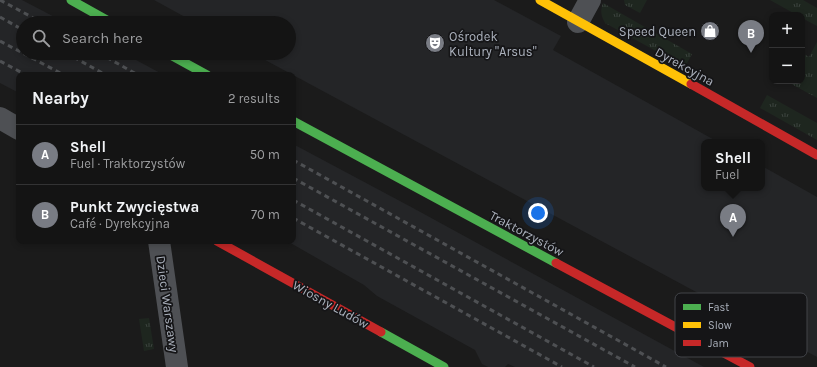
<!DOCTYPE html>
<meta charset="utf-8">
<style>
:root{--surface:#141414;--page:#1d1d1d;--text:#f1f3f6;--muted:#9d9ea0;--line:#333334;--accent:#797c84}
body{margin:0;font-family:Karla,sans-serif;background:var(--page);color:var(--text)}
.controls{position:absolute;right:12px;top:12px;display:grid;overflow:hidden;border-radius:8px;box-shadow:0 2px 6px #0003}
.controls button{width:36px;height:36px;display:grid;place-items:center;padding:0;border:0;border-bottom:1px solid var(--line);background:var(--surface);color:var(--text);font:20px sans-serif}
.you{position:absolute;left:538px;top:213px;width:14px;height:14px;margin:-10px;border:3px solid #fff;border-radius:50%;background:#1a73e8;box-shadow:0 0 0 6px #1a73e833}
.badge{display:grid;place-items:center;width:26px;height:26px;border-radius:50%;background:var(--accent);color:#fff;font-size:13px;font-weight:700}
.pin{position:absolute;translate:-50% -33px;filter:drop-shadow(0 1px 2px #0008)}
.pin::after{content:'';position:absolute;top:21px;width:14px;height:12px;background:inherit;clip-path:polygon(0 0,100% 0,50% 100%)}
.popup{position:absolute;left:701px;top:139px;width:64px;height:52px;box-sizing:border-box;display:grid;place-content:center;border-radius:8px;background:var(--surface);filter:drop-shadow(0 1px 3px #0005);font-size:13px;white-space:nowrap;color:var(--muted)}
.popup b{font-size:15px;color:var(--text)}
.popup::after{content:'';position:absolute;left:50%;top:100%;margin-left:-8px;border:8px solid transparent;border-top-color:var(--surface)}
.list{margin:0;padding:0;list-style:none}
h2{display:flex;justify-content:space-between;align-items:center;height:52px;margin:0;padding:0 16px;font-size:17px}
h2 small{font-size:13px;font-weight:400;color:var(--muted)}
.list li{display:grid;grid-template-columns:26px 1fr auto;gap:12px;align-items:center;box-sizing:border-box;height:60px;padding:0 16px;border-top:1px solid var(--line)}
.list b{display:block;font-size:15px;white-space:nowrap}
.list p{margin:0;font-size:13px;white-space:nowrap;color:var(--muted)}
.list em{font-size:13px;font-style:normal;color:var(--muted)}
.icon{flex:none;width:22px;height:22px;fill:none;stroke:currentColor;stroke-width:2;stroke-linecap:round;stroke-linejoin:round}
.map{position:relative;flex:none;width:817px;height:367px;overflow:hidden}
.search{position:absolute;background:var(--surface);box-shadow:0 2px 6px #0003;left:16px;top:16px;width:280px;height:44px;display:flex;align-items:center;gap:10px;box-sizing:border-box;padding:0 14px;border-radius:22px;color:var(--muted);font-size:15px}
.panel{position:absolute;background:var(--surface);box-shadow:0 2px 6px #0003;left:16px;top:72px;width:280px;height:172px;border-radius:8px}
.map>svg:first-child{display:block}
</style>
<div class="map">
<svg width="817" height="367" viewBox="0 0 817 367">
<defs>
<pattern id="grass-tufts" width="24" height="20" patternUnits="userSpaceOnUse"><rect width="24" height="20" fill="#1e261f"/><path d="M3 7l-1-3M5 7V3M7 7l1-3M15 17l-1-3M17 17v-4M19 17l1-3" fill="none" stroke="#3c433e"/></pattern>
</defs>
<rect width="100%" height="100%" fill="#1b1b1b"/>
<path fill="#242527" d="M 0,0 L 22,0 L 66,23 L 23,23 L 23,53 L 123,53 L 164,75 L 19,75 L 19,93 L 0,83 Z
M 154,0 L 494,0 L 561,36 L 553,50 L 718,142 L 704,142 L 704,188 L 762,188 L 762,166 L 817,197 L 817,357 L 252,53 L 289,53 L 289,23 L 196,23 Z
M 293,144 L 413,208 L 704,367 L 515,367 L 508,364 L 505,367 L 488,367 L 482,364 L 475,350 L 377,296 L 364,285 L 287,241 L 293,241 Z"/>
<path fill="url(#grass-tufts)" d="M 624,0 L 647,0 L 640,13 L 625,5 Z
M 770,0 L 803,0 L 817,8 L 817,26 L 802,18 L 802,15 L 797,15 Z
M 603,3 L 692,54 L 685,67 L 605,23 C 601,16 600,11 603,3 Z
M 817,42 L 817,98 L 786,81 L 802,81 L 802,53 L 809,57 Z
M 767,95 L 817,123 L 817,140 L 760,108 Z
M 149,318 L 154,349 L 144,351 L 139,319 Z"/>
<g fill="none" stroke-linecap="round" stroke-linejoin="round">
<path stroke="#4e5054" stroke-width="22" d="M 578,22 L 590,0
M 0,118 L 19,129
M 159,241 L 177,367"/>
<path stroke="#4caf50" stroke-width="9" d="M 71,0 L 112,23
M 167,53 L 207,75
M 293,121 L 556,263
M 381,332 L 444,367"/>
<path stroke="#ffc107" stroke-width="9" d="M 540,0 L 691,84"/>
<path stroke="#c62828" stroke-width="9" d="M 691,84 L 817,155
M 217,241 L 381,332
M 556,263 L 750,367"/>
<path stroke="#4e5053" stroke-width="3" stroke-dasharray="5 4" stroke-linecap="butt" d="M 0,0 L 43,23
M 0,17 L 23,30
M 0,41 L 64,75
M 66,53 L 106,75
M 99,53 L 138,75
M 0,61 L 26,75
M 293,160 L 666,367
M 293,178 L 635,367
M 293,200 L 594,367
M 293,218 L 562,367"/>
</g>
<defs>
<g id="shop-disc" transform="scale(1)"><circle r="9.5" fill="#797c84" stroke="#151517"/><path d="M-5-2.5h2.3a2.7 3.5 0 0 1 5.4 0H5L5.5 6h-11ZM-1.5-2.5h3a1.5 2.3 0 0 0-3 0Z" fill="#fff"/></g>
<g id="theatre-disc" transform="scale(1)"><circle r="9.5" fill="#797c84" stroke="#151517"/><path d="M-5-5.5Q0-4 5-5.5V0Q5 5 0 6Q-5 5-5 0ZM-3.3-2.5H-1v1.5H-3.3ZM1-2.5H3.3v1.5H1ZM-2.8 1Q0 5.5 2.8 1Z" fill="#fff"/></g>
</defs>
<g fill-rule="evenodd">
<use href="#shop-disc" x="710" y="31"/>
<use href="#theatre-disc" x="435" y="43"/>
</g>
<g text-anchor="middle" stroke-width="3.5" stroke-linejoin="round" paint-order="stroke">
<g font-size="13" fill="#abb1bc" stroke="#151517" text-anchor="end">
<text x="696" y="36">Speed Queen</text>
<text x="449" y="41" text-anchor="start">Ośrodek<tspan x="449" dy="15">Kultury "Arsus"</tspan></text>
</g>
<g font-size="13" fill="#abb1bc" stroke="#151517">
<text transform="translate(685 66) rotate(29)" y="5">Dyrekcyjna</text>
<text transform="translate(527 233) rotate(28)" y="5">Traktorzystów</text>
<text transform="translate(168 304) rotate(82)" y="5">Dzieci Warszawy</text>
<text transform="translate(331 304) rotate(29)" y="5">Wiosny Ludów</text>
</g>
</g>
<rect x="675" y="293" width="132" height="64" rx="6" fill="#151517" stroke="#424449" stroke-width="1"/>
<rect x="683" y="304" width="18" height="6" fill="#4caf50"/>
<rect x="683" y="322" width="18" height="6" fill="#ffc107"/>
<rect x="683" y="340" width="18" height="6" fill="#c62828"/>
<g font-size="11" fill="#abb1bc">
<text x="708" y="311">Fast</text>
<text x="708" y="329">Slow</text>
<text x="708" y="347">Jam</text>
</g>
</svg>
<div class="controls">
<button>+</button>
<button>−</button>
</div>
<div class="you"></div>
<div class="pin badge" style="left:733px;top:237px">A</div>
<div class="popup"><b>Shell</b>Fuel</div>
<div class="pin badge" style="left:751px;top:53px">B</div>
<div class="search"><svg class="icon" aria-label="search" viewBox="0 0 24 24"><circle cx="10" cy="10" r="6"/><path d="M15 15l6 6"/></svg>Search here</div>
<section class="panel">
<h2>Nearby<small>2 results</small></h2>
<ul class="list">
<li><span class="badge">A</span><div><b>Shell</b><p>Fuel · Traktorzystów</p></div><em>50 m</em></li>
<li><span class="badge">B</span><div><b>Punkt Zwycięstwa</b><p>Café · Dyrekcyjna</p></div><em>70 m</em></li>
</ul>
</section>
</div>
